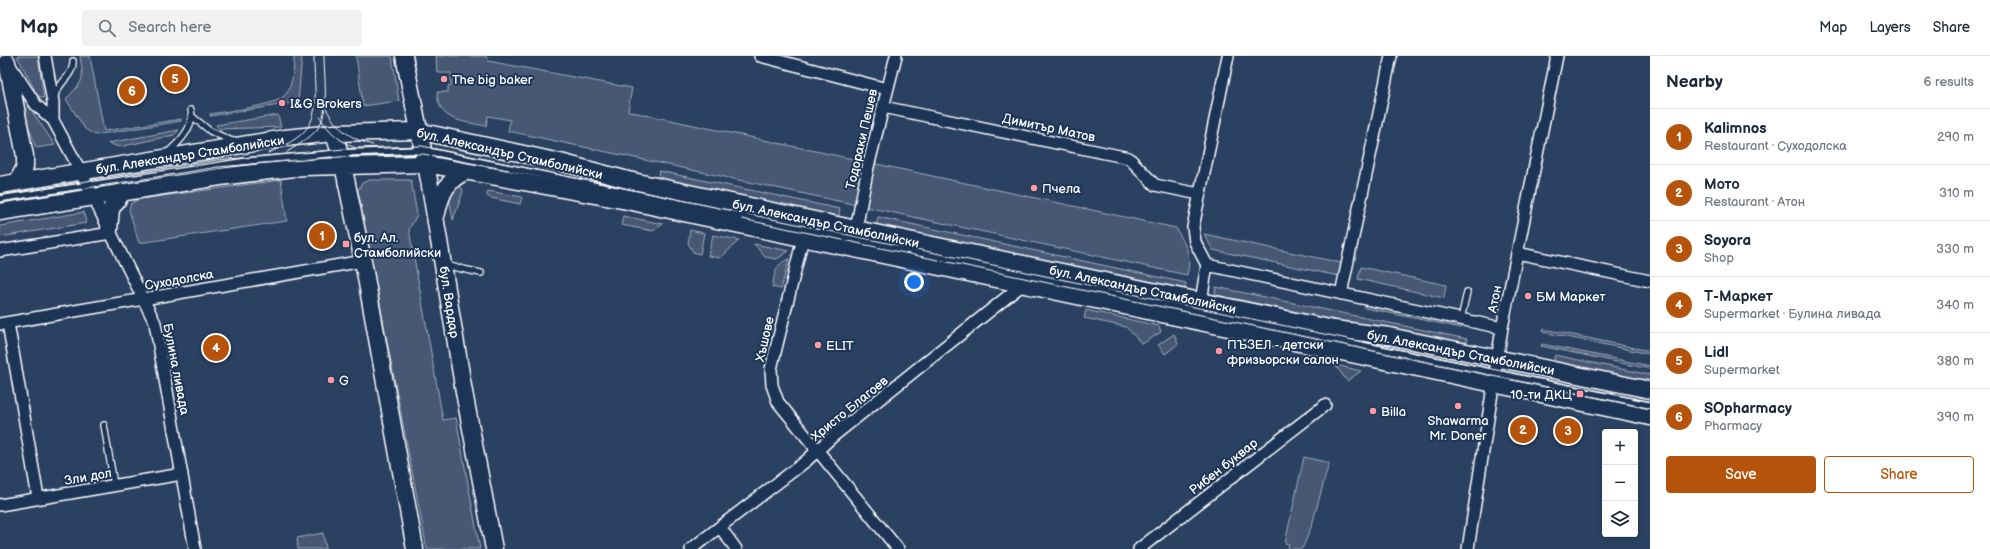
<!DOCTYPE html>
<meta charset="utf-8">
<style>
:root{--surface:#fff;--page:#f2f2f3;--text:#1f2937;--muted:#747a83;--line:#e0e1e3;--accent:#b45309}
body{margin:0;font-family:"Balsamiq Sans",sans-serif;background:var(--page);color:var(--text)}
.controls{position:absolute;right:12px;bottom:12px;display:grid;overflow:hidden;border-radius:4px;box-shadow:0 2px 6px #0003}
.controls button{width:36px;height:36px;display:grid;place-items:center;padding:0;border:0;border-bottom:1px solid var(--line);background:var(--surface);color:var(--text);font:20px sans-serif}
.you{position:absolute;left:914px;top:226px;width:14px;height:14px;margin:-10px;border:3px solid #fff;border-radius:50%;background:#1a73e8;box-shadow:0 0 0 6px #1a73e833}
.badge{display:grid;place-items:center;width:26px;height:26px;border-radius:50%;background:var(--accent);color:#fff;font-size:13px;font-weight:700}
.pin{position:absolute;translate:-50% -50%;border:2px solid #fff;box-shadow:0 1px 4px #0006}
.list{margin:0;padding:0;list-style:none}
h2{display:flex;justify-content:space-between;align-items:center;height:52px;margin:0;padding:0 16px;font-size:17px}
h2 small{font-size:13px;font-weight:400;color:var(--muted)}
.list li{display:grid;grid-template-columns:26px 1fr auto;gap:12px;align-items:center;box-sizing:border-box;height:56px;padding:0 16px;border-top:1px solid var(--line)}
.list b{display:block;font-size:15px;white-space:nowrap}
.list p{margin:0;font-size:13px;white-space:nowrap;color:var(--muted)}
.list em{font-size:13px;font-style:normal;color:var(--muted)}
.actions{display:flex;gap:8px;padding:12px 16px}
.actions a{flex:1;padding:9px 0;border:1px solid var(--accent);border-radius:4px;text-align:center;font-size:14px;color:var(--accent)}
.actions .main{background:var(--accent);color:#fff}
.icon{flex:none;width:22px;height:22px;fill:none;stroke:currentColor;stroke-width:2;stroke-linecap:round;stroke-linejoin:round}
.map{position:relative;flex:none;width:1650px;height:493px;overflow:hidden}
header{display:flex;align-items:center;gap:24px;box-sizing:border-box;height:56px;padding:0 20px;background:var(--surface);border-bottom:1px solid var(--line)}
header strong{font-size:19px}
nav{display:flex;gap:22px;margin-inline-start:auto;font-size:14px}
.search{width:280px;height:36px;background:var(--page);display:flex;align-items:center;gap:10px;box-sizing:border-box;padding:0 14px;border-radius:4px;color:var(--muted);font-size:15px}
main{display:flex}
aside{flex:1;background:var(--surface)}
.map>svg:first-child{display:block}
</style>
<header>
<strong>Map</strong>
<div class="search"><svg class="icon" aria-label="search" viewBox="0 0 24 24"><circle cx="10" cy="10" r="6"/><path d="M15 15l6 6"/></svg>Search here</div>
<nav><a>Map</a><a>Layers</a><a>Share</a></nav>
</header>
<main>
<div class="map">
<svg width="1650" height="493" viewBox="0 0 1650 493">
<rect width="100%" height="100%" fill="#2a4161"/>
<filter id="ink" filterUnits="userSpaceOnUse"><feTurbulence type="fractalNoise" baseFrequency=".025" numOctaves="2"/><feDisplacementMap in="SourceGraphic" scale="8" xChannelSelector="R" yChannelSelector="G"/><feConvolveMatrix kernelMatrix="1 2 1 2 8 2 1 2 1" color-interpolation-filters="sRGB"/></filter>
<g filter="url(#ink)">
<path fill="#465975" stroke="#a2acba" d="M 17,0 L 38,0 L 44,42 L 38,40 Z
M 80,0 L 90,0 L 104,75 L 181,63 L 181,65 L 95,79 L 85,73 L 66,43 C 84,24 84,26 80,0 Z
M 294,0 L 302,0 L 298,46 L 210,60 L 210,58 C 225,55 277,50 285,39 C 293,30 294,12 294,0 Z
M 356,0 L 392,0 L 399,45 L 363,50 Z
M 436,0 L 486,0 L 488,5 L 632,32 L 628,55 L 1176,172 C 1186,191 1192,198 1187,219 L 508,75 L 510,64 L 488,60 L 486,70 C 462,65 438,66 437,36 L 448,36 L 448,30 L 451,29 L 451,17 L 437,17 Z
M 21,39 L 55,89 L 36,92 L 21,47 Z
M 278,59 L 281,71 L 219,73 L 216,69 Z
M 179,74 L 174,79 L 119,91 L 108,87 Z
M 659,115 L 840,153 L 838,163 L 657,125 Z
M 281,124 L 287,165 L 139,187 L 129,154 L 131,147 L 140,143 Z
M 370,124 L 411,124 L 417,159 L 409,173 L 443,364 L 456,362 L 480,493 L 427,493 L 358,134 L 362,127 Z
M 453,130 L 462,132 L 463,136 L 453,164 L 449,141 Z
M 488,135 L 522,141 L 520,148 L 491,142 L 487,140 Z
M 84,156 L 86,167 L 0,181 L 0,170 Z
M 623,160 L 663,168 L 653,175 L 621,169 Z
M 878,161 L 1186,227 L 1184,237 L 876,171 Z
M 690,174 L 704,177 L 700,198 L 693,196 L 688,187 Z
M 1204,178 L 1342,207 L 1339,220 L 1213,194 Z
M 713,179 L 739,184 L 721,202 L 708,200 Z
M 754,188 L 789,195 L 777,203 L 765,201 Z
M 789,203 L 781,233 L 772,231 C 775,218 775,208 789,203 Z
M 1361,211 L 1446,229 L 1444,242 L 1358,223 Z
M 1216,231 L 1467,283 L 1466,288 L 1336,267 L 1219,242 L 1215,237 Z
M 1365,249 L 1463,269 L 1462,272 L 1365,252 Z
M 1086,254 L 1159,270 L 1161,276 L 1142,288 L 1126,271 L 1084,262 Z
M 1544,273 L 1650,295 L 1650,298 L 1543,276 Z
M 1174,278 L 1178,288 L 1165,298 L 1158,289 Z
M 1542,288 L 1650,310 L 1650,313 L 1541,290 Z
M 1555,299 L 1650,319 L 1650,327 L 1553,306 Z
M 1335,309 L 1361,315 L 1347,325 Z
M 1304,401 L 1329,407 L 1312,469 L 1303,491 L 1301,493 L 1288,493 L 1289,488 L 1285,487 Z
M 323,477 L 326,493 L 298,493 L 297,482 Z"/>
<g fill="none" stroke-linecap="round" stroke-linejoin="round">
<g stroke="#fff" stroke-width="8">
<path id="lane" d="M 55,40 C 58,26 74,20 73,5
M 193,61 L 210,75 L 234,86
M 167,97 C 179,87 195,71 191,54
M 0,143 L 248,105 L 339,97 L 422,94 L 831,178 L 1650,349
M 444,209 L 481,217
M 1461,263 L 1467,236
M 104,369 L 114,429"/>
</g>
<g stroke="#fff" stroke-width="14">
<path id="street" d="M 45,0 L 53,46 L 53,64
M 760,0 L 887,33
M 11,11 L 36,49 L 53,64 L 81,116 L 155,267 L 195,493
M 883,51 L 1129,102 L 1155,129 L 1199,138
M 856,173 L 868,111 L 896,0
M 803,182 L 771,313 L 772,329 L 778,346 L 898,493
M 0,195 L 111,177
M 1517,197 L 1650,225
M 1207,209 L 1502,272
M 1341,238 L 1391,0
M 1201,245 L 1207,209 L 1195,186 L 1193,171 L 1228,0
M 8,267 L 38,442
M 0,268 L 363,205
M 0,449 L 182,418
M 720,471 L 736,493
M 691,493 L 806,405 L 832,381 L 1022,229
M 1139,493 L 1325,349
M 1468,493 L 1502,272 L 1557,0"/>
</g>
<g stroke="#fff" stroke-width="19">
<path id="secondary" d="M 404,0 L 429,124 L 464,336 L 494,493
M 7,6 L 25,100 L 25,111 L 17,126
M 334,77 L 343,109 L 363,205 L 415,493
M 0,129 L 285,82 L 334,77 L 418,75 L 560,106 L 628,124 L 856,173 L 1334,273 L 1389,280 L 1650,334
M 0,156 L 220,121 L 303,111 L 426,108 L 627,145 L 1650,361
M 437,157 C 441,138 447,124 465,116
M 109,174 L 111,153 L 123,136"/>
</g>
<use href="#lane" stroke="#1d3557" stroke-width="5.5"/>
<use href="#street" stroke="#1d3557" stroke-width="11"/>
<use href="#secondary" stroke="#1d3557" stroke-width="16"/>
<path stroke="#fff" stroke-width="1" d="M 325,49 C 332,70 352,84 373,89
M 320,61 C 327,75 342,86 355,92
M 287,96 C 298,89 314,80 320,69 C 329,53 324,18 324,0
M 268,97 C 327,73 314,54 314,0
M 0,139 L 217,104 L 356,92 L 422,90 L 1650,346
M 0,146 L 218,111 L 340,101 L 423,98 L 509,114
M 742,163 L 1650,353"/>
</g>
</g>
<g fill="#ff9aa2" stroke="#1d3557" stroke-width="1.5">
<circle cx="444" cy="23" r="4"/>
<circle cx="282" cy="47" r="4"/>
<circle cx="1034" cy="132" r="4"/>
<rect x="342" y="184" width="8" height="8" rx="2"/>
<circle cx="1528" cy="240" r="4"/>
<circle cx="818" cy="289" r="4"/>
<circle cx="1219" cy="295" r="4"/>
<circle cx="331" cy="324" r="4"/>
<rect x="1576" y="334" width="8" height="8" rx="2"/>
<circle cx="1458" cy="350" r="4"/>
<circle cx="1373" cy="355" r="4"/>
</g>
<g text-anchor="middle" stroke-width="4" stroke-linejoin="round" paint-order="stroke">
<g font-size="13" fill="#fff" stroke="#1d3557" text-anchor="start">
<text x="452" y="28">The big baker</text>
<text x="290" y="52">I&amp;G Brokers</text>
<text x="1042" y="137">Пчела</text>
<text x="354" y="186">бул. Ал.<tspan x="354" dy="15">Стамболийски</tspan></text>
<text x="1536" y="245">БМ Маркет</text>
<text x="1227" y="293">ПЪЗЕЛ - детски<tspan x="1227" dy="15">фризьорски салон</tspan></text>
<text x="826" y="294">ELIT</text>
<text x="339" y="329">G</text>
<text x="1572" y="343" text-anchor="end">10-ти ДКЦ</text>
<text x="1381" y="360">Billa</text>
<text x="1458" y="369" text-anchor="middle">Shawarma<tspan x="1458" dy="15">Mr. Doner</tspan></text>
</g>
<g font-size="13" fill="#fff" stroke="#1d3557">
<text transform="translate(1049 71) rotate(12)" y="5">Димитър Матов</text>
<text transform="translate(861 83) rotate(-77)" y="5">Тодораки Пешев</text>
<text transform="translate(510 97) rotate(13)" y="5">бул. Александър Стамболийски</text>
<text transform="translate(190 98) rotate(-9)" y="5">бул. Александър Стамболийски</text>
<text transform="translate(826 167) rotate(12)" y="5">бул. Александър Стамболийски</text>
<text transform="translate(179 223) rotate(-10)" y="5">Суходолска</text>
<text transform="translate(1143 233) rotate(12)" y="5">бул. Александър Стамболийски</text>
<text transform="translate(1494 243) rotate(-79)" y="5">Атон</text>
<text transform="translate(450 246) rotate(81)" y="5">бул. Вардар</text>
<text transform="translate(764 283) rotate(-77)" y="5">Хъшове</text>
<text transform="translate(1461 296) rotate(11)" y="5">бул. Александър Стамболийски</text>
<text transform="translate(177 313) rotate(79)" y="5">Булина ливада</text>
<text transform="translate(849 352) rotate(-39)" y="5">Христо Благоев</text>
<text transform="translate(1223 410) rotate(-38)" y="5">Рибен буквар</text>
<text transform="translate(88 420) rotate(-10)" y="5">Зли дол</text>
</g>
</g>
</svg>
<div class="controls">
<button>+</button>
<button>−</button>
<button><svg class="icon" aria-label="layers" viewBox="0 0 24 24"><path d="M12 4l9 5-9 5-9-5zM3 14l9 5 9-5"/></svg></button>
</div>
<div class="you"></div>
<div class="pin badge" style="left:322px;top:180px">1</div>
<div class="pin badge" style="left:1523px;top:374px">2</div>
<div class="pin badge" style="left:1568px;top:375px">3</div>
<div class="pin badge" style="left:216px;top:292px">4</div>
<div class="pin badge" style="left:175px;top:23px">5</div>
<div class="pin badge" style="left:132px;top:35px">6</div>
</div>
<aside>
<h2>Nearby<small>6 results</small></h2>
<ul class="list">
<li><span class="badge">1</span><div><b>Kalimnos</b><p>Restaurant · Суходолска</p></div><em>290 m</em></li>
<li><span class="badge">2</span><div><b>Мото</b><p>Restaurant · Атон</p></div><em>310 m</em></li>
<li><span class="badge">3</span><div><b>Soyora</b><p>Shop</p></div><em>330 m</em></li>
<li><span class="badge">4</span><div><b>Т-Маркет</b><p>Supermarket · Булина ливада</p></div><em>340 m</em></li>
<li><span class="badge">5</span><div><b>Lidl</b><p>Supermarket</p></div><em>380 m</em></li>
<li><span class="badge">6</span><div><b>SOpharmacy</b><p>Pharmacy</p></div><em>390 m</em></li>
</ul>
<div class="actions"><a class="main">Save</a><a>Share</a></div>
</aside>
</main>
